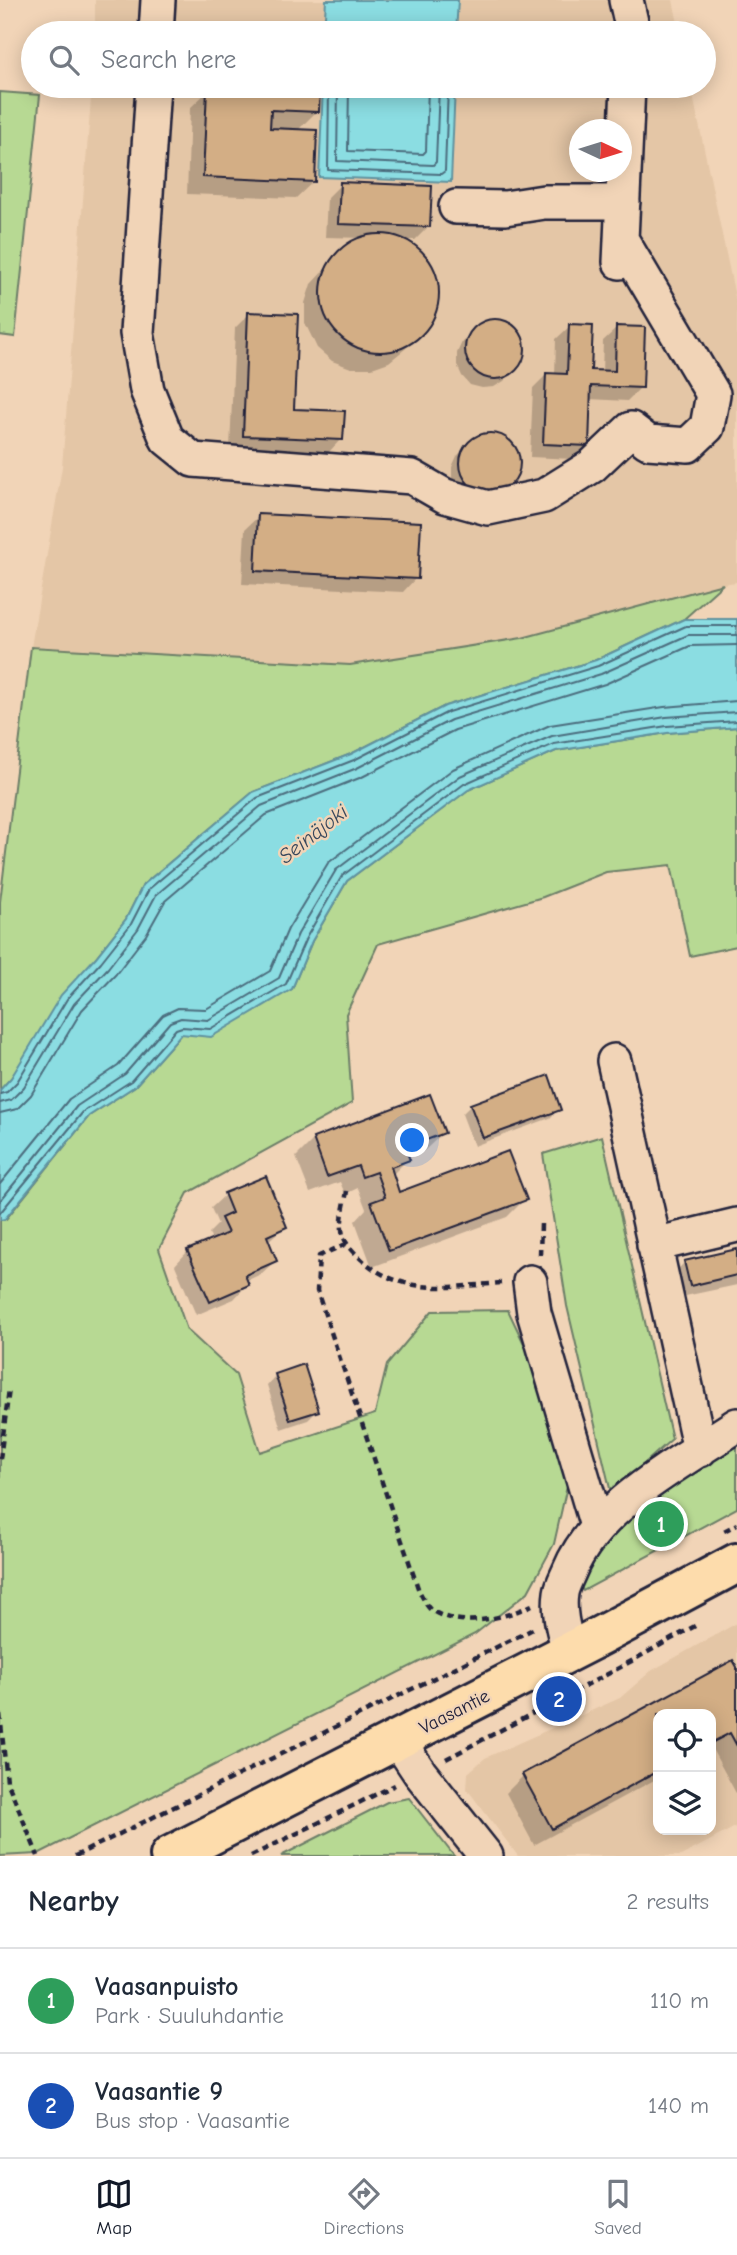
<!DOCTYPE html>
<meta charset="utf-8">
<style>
:root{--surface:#fff;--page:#f6f6f7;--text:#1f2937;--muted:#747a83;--line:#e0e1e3;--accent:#111827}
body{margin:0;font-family:"Comic Neue",sans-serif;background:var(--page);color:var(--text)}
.controls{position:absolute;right:21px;bottom:21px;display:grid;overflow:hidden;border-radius:14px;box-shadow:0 4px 18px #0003}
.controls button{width:63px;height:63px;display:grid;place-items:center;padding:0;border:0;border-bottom:2px solid var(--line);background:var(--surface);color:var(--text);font:35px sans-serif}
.compass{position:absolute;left:569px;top:119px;width:63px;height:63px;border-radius:50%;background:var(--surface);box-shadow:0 4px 18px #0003;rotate:94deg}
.you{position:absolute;left:413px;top:1141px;width:24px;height:24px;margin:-18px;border:5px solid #fff;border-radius:50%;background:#1a73e8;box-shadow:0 0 0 10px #1a73e833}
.badge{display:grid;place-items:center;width:46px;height:46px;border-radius:50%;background:var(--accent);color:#fff;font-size:23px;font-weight:700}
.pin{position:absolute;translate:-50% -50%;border:4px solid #fff;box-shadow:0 2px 7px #0006}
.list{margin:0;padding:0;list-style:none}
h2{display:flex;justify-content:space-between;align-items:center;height:91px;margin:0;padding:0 28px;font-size:30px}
h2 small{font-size:23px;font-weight:400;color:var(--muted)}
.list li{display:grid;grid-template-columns:46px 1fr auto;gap:21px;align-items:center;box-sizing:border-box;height:105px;padding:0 28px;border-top:2px solid var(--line)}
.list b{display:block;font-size:26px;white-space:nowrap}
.list p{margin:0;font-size:23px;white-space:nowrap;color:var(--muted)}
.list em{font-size:23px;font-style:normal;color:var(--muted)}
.icon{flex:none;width:38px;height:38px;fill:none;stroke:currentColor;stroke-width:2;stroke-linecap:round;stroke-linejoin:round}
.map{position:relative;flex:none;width:737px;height:1856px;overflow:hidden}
.search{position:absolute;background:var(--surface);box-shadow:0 4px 18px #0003;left:21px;right:21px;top:21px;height:77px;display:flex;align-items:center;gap:18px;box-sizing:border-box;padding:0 24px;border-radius:38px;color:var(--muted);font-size:26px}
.sheet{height:301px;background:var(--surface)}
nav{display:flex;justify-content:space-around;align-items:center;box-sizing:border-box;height:98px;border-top:2px solid var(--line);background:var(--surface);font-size:19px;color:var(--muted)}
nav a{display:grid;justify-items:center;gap:4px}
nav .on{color:var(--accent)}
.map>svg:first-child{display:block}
</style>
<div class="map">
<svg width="737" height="1856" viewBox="0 0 737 1856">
<rect width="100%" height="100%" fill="#f1d4b7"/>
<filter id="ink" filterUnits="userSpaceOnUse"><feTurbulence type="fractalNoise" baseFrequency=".0143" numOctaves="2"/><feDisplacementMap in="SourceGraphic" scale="14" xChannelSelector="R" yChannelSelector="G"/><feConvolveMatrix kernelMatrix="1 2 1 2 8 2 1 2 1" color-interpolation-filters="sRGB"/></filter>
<g filter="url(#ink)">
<path fill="#e4c6a6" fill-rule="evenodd" d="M 95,0 L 673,0 L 680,33 L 95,33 Z
M 92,86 L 691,86 L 737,306 L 737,582 L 722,584 L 522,638 L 350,665 L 31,647 L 62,467 ZM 580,130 L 622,130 L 622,172 L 580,172 Z
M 737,1623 L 737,1826 L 681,1856 L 518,1856 L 467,1789 L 468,1773 L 485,1758 L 620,1698 L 651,1671 ZM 658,1714 L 711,1714 L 711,1830 L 658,1830 Z"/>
<path fill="#b7d993" stroke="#6c7e67" stroke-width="2" d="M 0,92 L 40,95 L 15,337 L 0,335 Z
M 723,584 L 684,619 L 596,660 L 445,706 L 351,754 L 253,792 L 143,885 L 126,919 L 96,957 L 11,1078 L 0,1090 L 0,902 L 31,647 L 350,665 L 522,638 Z
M 737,727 L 737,946 L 690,956 L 671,865 L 606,872 L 543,897 L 378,944 L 346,1014 L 352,1103 L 188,1193 L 159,1249 L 187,1330 L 236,1375 L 260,1452 L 375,1414 L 387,1365 L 432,1311 L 508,1310 L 537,1371 L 567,1486 L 554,1544 L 528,1592 L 475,1634 L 38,1854 L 0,1856 L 0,1220 L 6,1219 L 89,1116 L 135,1086 L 181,1034 L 292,989 L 312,941 L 347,881 L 468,790 L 556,751 L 667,733 Z
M 602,1136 L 672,1439 L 611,1493 L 567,1306 L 543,1154 Z
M 737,1439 L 737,1508 L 583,1591 L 578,1582 L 603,1535 Z
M 409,1798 L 454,1856 L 281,1856 L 387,1802 Z"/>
<path fill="#8bdde2" stroke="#61929f" stroke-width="2" d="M 326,0 L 458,0 L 456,33 L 324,33 Z
M 323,86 L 455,86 L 451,182 L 319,177 Z
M 684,619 L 737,619 L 737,727 L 667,733 L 556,751 L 468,790 L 347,881 L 312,941 L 292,989 L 211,1037 L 181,1034 L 135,1086 L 89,1116 L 5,1219 L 0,1220 L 0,1090 L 11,1078 L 61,995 L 96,957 L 126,919 L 143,885 L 253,792 L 351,754 L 445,706 L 596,660 Z"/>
<path fill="#0003" d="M 255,86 L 318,86 L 317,111 L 297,131 L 314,181 L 296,198 L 187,194 L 190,108 L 208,91 L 255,93 Z
M 341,184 L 428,227 L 415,240 L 400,240 L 409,244 L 426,259 L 434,275 L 437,294 L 434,314 L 423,331 L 405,349 L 389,362 L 372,368 L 351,368 L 332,361 L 317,348 L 305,323 L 305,303 L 311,284 L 348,245 L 365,238 L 325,237 L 327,198 Z
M 249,314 L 292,411 L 341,439 L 328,453 L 230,449 L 235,328 Z
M 493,321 L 504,322 L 515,328 L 522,338 L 524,350 L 521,361 L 504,381 L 494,387 L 482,388 L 470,385 L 462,376 L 457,365 L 457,353 L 462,342 L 472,332 L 481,324 Z
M 570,326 L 589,372 L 602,372 L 603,341 L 617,328 L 641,387 L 627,401 L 589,399 L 587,445 L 573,459 L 530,457 L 533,388 L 546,375 L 555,375 L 556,339 Z
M 488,434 L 500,435 L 510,441 L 517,451 L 519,463 L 517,475 L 499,495 L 456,490 L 452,479 L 452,467 L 457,456 L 476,438 Z
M 259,516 L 416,578 L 403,592 L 242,584 L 245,529 Z
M 471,1105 L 559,1109 L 550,1118 L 474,1146 L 462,1114 Z
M 443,1133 L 425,1150 L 407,1157 L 408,1159 L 392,1175 L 398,1194 L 525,1199 L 507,1217 L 372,1267 L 355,1221 L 366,1209 L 358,1188 L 345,1194 L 340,1182 L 310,1193 L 296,1157 L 314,1139 Z
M 225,1195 L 285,1226 L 267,1242 L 275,1261 L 261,1274 L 246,1281 L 247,1285 L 234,1299 L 196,1315 L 175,1265 L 188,1251 L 212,1241 L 209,1233 L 218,1224 L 211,1208 Z
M 737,1251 L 737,1285 L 676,1298 L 671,1276 L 685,1262 Z
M 276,1375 L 317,1411 L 308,1420 L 281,1429 L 267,1385 Z
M 737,1671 L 737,1795 L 712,1749 L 711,1750 L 711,1714 L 658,1714 L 658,1778 L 534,1845 L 506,1793 L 523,1776 Z"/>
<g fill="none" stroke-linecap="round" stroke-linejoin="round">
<path stroke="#4c6d7e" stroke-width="2" d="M 329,86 L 328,170 L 441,174 L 445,171 L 448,86
M 338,86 L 337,161 L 433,165 L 436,162 L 439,86
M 349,86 L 348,151 L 423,154 L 426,151 L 428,86
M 0,1094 L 7,1092 L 17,1082 L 67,999 L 101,962 L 131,924 L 149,889 L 257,798 L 354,760 L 448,712 L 598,666 L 686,626 L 737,626
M 0,1103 L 11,1100 L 24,1087 L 74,1004 L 108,968 L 138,929 L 156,895 L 261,806 L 357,768 L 451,720 L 601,674 L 688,635 L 737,635
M 0,1113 L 17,1109 L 31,1095 L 82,1010 L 116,974 L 146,935 L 165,901 L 266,815 L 362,777 L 455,730 L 605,684 L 690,646 L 737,645
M 0,1184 L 69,1099 L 118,1066 L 163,1015 L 178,1008 L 206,1009 L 270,971 L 288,929 L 328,863 L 453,769 L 550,725 L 664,707 L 737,701
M 0,1201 L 77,1106 L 125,1074 L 170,1022 L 181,1018 L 208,1020 L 279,978 L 298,934 L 336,870 L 460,776 L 552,736 L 666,717 L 737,712
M 0,1213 L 83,1112 L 131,1081 L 176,1029 L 182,1027 L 210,1029 L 286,984 L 306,938 L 342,876 L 464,784 L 554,744 L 667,726 L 737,721"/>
</g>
<path fill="#d3ae85" stroke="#22223b" stroke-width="2" d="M 271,86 L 320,86 L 319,112 L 271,110 L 270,128 L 317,130 L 315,182 L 203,177 L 207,89 L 271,92 Z
M 340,182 L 432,186 L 430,227 L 338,224 Z
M321 293a59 59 0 1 1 118 0a59 59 0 1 1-118 0Z
M 248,312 L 298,314 L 294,409 L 345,411 L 343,440 L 243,436 Z
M465 349a30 30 0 1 1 60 0a30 30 0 1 1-60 0Z
M 569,324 L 593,325 L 591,370 L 615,371 L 616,326 L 645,327 L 643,388 L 591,386 L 589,446 L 543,444 L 546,373 L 567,374 Z
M460 463a30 30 0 1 1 60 0a30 30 0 1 1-60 0Z
M 258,514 L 421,522 L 418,579 L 255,571 Z
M 549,1075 L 561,1110 L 483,1138 L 470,1104 Z
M 430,1094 L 445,1133 L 405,1148 L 410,1160 L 391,1167 L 399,1192 L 508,1151 L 527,1200 L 389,1251 L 371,1202 L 385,1197 L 376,1172 L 362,1177 L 358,1166 L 327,1177 L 313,1138 Z
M 266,1176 L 287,1227 L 267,1236 L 277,1261 L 245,1275 L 249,1285 L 210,1302 L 187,1250 L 228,1233 L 221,1218 L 232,1213 L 224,1193 Z
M 737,1249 L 737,1275 L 690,1286 L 684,1261 Z
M 304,1364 L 319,1411 L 290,1420 L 275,1374 Z
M 733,1660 L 737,1667 L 737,1746 L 730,1733 L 711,1743 L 711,1714 L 658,1714 L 658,1771 L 552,1829 L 522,1774 Z"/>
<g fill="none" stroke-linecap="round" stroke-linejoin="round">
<g stroke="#22223b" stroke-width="38">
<path id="minor" d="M 626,0 L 631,22 L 630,33
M 156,33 L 158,0
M 153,86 L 137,333 L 147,390 L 167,439 L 193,460 L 412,477 L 445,496 L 488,508 L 544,496 L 592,466 L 631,429 L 648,442 L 688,445 L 707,427 L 713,394 L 621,239
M 456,207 L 505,208 L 544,202 L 623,202
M 620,262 L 628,86
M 614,1061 L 700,1450
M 654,1245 L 737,1225
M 530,1282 L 534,1313 L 597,1526
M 569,1651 C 564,1632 558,1613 561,1593 C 562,1586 566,1579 569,1572 C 596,1505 679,1464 737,1425
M 398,1740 L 420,1773 L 486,1856"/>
</g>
<g stroke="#22223b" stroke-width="44">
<path id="major" d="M 170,1856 L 600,1636 L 737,1563"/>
</g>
<path stroke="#22223b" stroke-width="4.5" stroke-dasharray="7 5" stroke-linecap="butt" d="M 347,1191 C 345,1203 341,1217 342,1229 C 343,1241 349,1247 358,1256 C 400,1297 448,1287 501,1283
M 346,1244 L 319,1256 L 317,1291 L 419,1591 C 423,1597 426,1606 431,1610 C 460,1629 503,1619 532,1605
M 540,1255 L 541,1224
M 0,1459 L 9,1389
M 724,1531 L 737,1524
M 0,1714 L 7,1781 L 38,1856
M 446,1759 L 617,1669 L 695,1626
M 75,1856 L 535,1628
M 251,1856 L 395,1785"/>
<use href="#minor" stroke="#f1d4b7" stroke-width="33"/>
<use href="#major" stroke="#fddcac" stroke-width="38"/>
</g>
</g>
<g text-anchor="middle" stroke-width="5" stroke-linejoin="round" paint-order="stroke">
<g font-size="19" fill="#22223b" stroke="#f1d4b7">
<text transform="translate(454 1711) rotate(-27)" y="7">Vaasantie</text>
</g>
<g font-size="21" font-style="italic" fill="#37475c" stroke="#f1d4b7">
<text transform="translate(313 834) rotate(-38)" y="7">Seinäjoki</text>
</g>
</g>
</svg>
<div class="controls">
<button><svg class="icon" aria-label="locate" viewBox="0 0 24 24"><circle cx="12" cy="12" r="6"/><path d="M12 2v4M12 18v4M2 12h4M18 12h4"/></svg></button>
<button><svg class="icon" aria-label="layers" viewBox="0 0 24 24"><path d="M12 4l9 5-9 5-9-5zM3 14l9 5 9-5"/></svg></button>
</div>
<svg class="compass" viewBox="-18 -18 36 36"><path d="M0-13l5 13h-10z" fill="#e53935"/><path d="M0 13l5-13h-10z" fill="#747a83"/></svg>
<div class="you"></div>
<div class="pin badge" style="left:661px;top:1524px;background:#2e9e5b">1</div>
<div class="pin badge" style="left:559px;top:1699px;background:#1a4fb4">2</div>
<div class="search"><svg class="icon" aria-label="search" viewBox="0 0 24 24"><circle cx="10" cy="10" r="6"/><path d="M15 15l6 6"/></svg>Search here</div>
</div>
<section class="sheet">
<h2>Nearby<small>2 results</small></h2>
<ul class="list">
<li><span class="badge" style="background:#2e9e5b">1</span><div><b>Vaasanpuisto</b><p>Park · Suuluhdantie</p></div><em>110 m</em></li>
<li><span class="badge" style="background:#1a4fb4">2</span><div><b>Vaasantie 9</b><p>Bus stop · Vaasantie</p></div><em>140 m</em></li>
</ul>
</section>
<nav>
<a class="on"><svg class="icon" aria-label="map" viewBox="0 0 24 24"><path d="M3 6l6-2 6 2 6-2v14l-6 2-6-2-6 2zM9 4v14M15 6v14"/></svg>Map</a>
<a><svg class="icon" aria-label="directions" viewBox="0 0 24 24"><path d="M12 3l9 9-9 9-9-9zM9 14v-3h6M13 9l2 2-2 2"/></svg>Directions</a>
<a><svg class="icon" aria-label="saved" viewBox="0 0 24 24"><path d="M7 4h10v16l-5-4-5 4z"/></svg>Saved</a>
</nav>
